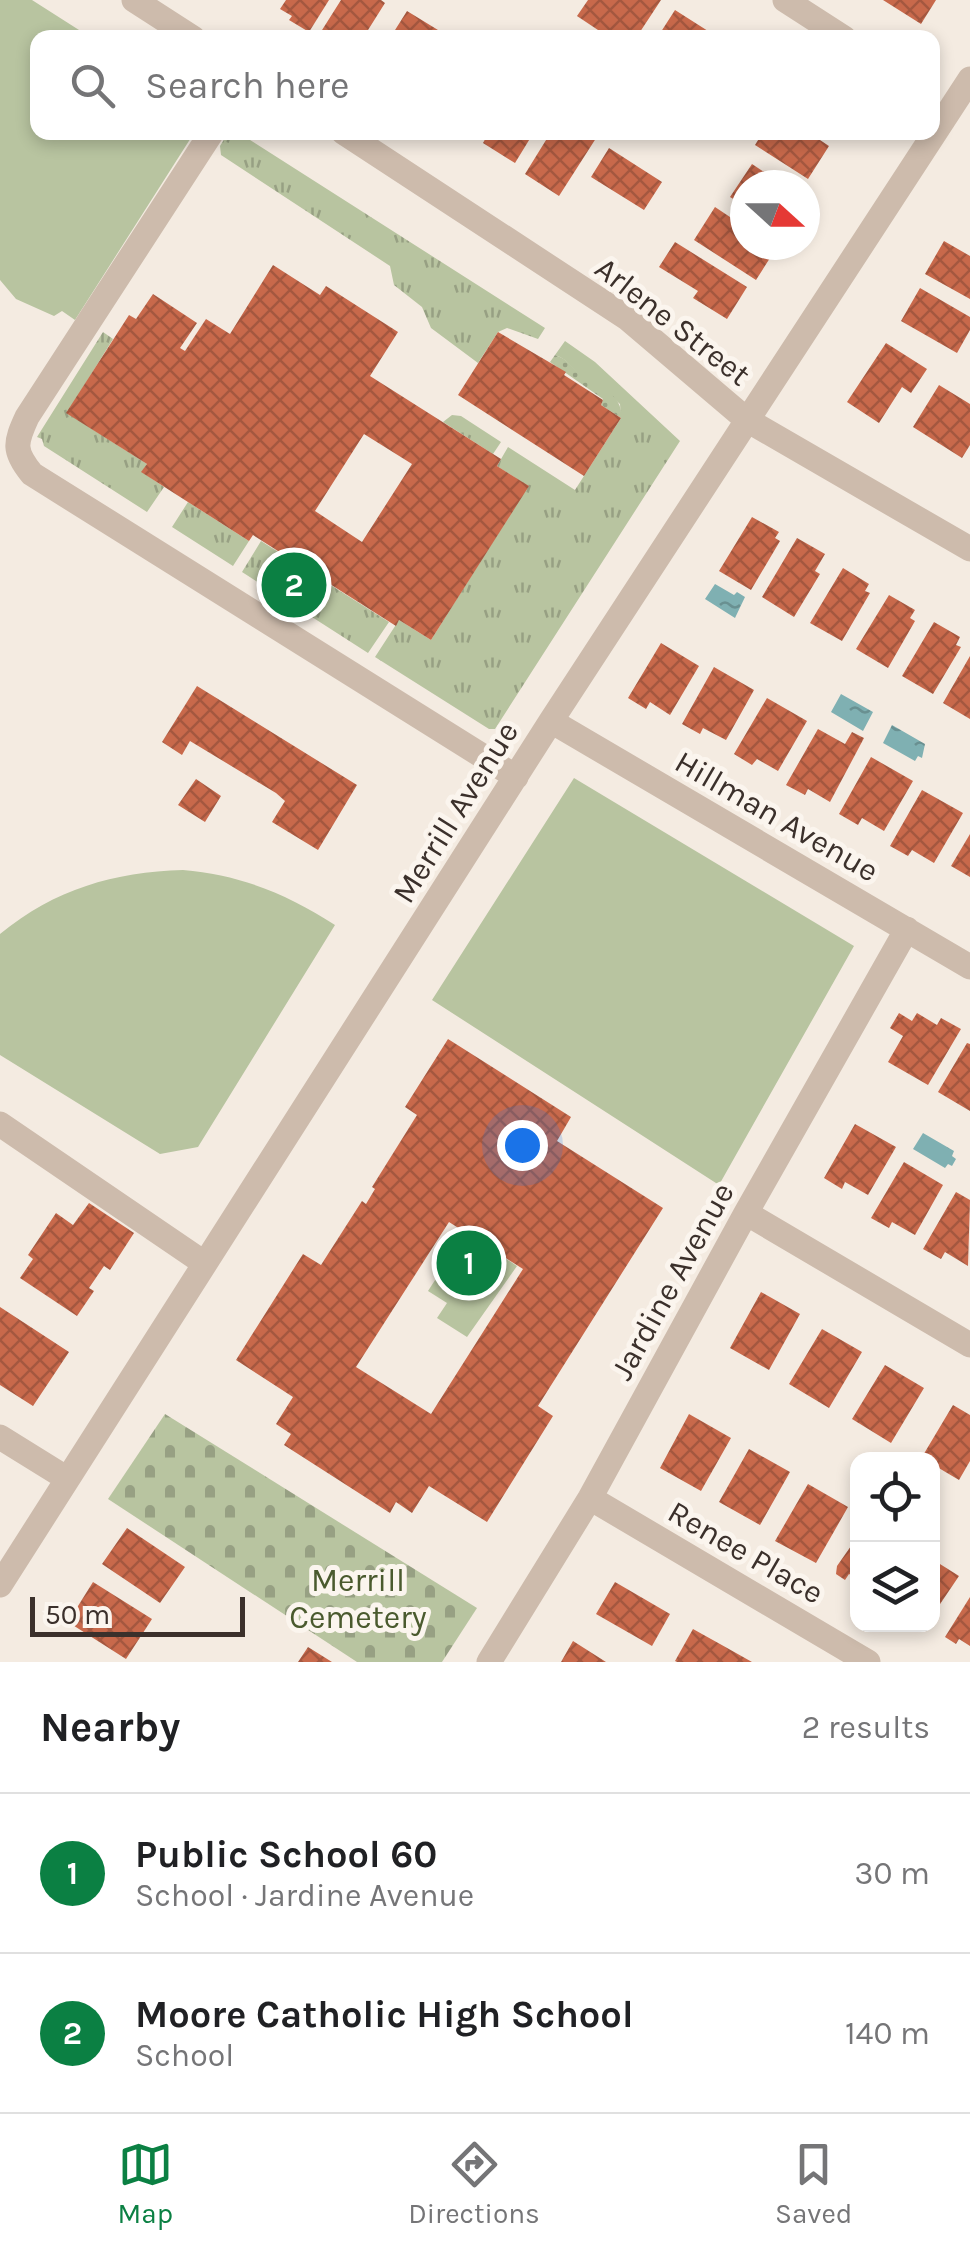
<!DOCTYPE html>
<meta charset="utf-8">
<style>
:root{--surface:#fff;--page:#f6f6f6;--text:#202124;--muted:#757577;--line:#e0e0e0;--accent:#0b8043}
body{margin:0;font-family:Karla,sans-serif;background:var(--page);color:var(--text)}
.controls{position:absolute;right:30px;bottom:30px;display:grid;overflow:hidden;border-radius:20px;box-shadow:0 5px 15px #0003}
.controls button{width:90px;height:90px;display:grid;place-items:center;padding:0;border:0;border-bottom:2px solid var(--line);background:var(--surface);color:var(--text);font:50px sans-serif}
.compass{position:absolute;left:730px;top:170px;width:90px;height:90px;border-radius:50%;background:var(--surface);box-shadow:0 5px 15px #0003;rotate:111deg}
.scale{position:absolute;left:30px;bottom:25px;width:215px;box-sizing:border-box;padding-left:10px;border:5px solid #3b302b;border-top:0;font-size:28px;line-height:35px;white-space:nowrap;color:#3b302b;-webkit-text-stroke:8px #fbf5ee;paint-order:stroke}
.you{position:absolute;left:522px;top:1145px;width:35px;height:35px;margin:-25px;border:8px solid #fff;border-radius:50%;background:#1a73e8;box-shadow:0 0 0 15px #1a73e833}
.badge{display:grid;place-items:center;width:65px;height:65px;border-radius:50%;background:var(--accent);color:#fff;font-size:32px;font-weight:700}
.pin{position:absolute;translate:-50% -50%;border:5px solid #fff;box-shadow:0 2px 10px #0006}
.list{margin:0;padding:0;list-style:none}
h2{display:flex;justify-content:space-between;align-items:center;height:130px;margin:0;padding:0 40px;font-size:42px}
h2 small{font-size:32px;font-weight:400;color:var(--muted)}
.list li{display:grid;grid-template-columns:65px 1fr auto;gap:30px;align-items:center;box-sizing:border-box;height:160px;padding:0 40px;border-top:2px solid var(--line)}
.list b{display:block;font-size:38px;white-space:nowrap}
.list p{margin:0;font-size:32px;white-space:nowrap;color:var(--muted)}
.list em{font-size:32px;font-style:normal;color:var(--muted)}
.icon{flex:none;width:55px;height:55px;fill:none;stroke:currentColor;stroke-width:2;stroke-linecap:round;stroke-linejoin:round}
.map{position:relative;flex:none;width:970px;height:1662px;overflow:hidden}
.search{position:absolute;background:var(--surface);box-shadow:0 5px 15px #0003;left:30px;right:30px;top:30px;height:110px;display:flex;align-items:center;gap:25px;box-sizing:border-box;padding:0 35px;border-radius:20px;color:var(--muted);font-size:38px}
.sheet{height:450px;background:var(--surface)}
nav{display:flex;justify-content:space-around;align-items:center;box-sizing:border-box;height:140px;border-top:2px solid var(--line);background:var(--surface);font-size:28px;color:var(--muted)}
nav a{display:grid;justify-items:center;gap:5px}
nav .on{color:var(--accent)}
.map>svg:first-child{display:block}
</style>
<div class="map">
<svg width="970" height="1662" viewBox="0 0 970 1662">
<defs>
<pattern id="grass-tufts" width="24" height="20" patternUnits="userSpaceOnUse" patternTransform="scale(2.5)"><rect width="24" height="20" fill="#b8c4a0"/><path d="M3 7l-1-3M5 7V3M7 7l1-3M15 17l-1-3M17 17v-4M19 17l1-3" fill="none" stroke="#97a083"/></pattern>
<pattern id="cemetery-stones" width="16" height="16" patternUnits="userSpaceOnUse" patternTransform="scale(2.5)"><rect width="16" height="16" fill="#b8c4a0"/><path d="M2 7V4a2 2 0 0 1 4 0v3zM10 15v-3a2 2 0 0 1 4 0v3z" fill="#97a083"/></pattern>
<pattern id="garden-dots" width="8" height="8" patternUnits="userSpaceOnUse" patternTransform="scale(2.5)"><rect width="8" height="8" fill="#b8c4a0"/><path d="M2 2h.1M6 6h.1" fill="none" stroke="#97a083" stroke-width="1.8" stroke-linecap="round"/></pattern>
<pattern id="water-ripples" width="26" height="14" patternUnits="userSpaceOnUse" patternTransform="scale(2.5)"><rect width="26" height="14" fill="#7fb0b2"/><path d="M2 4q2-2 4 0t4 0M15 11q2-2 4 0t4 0" fill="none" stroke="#699091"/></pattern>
<pattern id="building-cross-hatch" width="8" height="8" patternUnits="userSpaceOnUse" patternTransform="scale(2.5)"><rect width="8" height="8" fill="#c8694b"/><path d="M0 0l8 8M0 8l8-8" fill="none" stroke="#a4573f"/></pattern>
</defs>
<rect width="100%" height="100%" fill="#f4ebe1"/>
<path fill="url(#grass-tufts)" d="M 228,133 L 239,133 L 545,328 L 538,339 L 507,328 L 498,332 L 478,363 L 431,328 L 422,307 L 394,285 L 390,266 L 221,155 L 220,146 Z
M 103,332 L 113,339 L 67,413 L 147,464 L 142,472 L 164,487 L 147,512 L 44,446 L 42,439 L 37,437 Z
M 565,341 L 595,362 L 680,441 L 495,729 L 489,729 L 375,657 L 399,620 L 431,640 L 528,486 L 497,466 L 508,447 L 575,490 L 621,418 L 620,404 C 607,392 594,385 580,375 C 570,367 568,359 555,355 Z
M 452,415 L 461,416 L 501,442 L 493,454 L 443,422 Z
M 188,502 L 249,541 L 233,566 L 172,527 Z
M 261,541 L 389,622 L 368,653 L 242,572 Z"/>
<path fill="url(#cemetery-stones)" d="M 165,1414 L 477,1608 L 442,1662 L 357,1662 L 108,1499 Z"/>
<path fill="#b8c4a0" d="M 0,0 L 32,0 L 90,37 L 38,38 L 38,132 L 194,133 L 75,320 L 62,311 L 54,316 L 16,299 L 0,280 Z
M 574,778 L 854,946 L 719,1185 L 432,1000 Z
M 183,870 C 241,875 287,894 335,925 L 198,1147 L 160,1154 L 0,1055 L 0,934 C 55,889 114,872 183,870 Z
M 467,1233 L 517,1266 L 467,1337 L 437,1318 L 447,1303 L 428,1291 L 450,1257 L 444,1253 L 456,1234 L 463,1239 Z"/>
<path fill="url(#garden-dots)" d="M 555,355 C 568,359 570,366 580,374 C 596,387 624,393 621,418 L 601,405 L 603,399 L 550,362 Z"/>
<path fill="url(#water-ripples)" d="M 715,584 L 734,595 L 737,592 L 745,597 L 735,618 L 705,599 Z
M 841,694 L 873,712 L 863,731 L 831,712 Z
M 892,725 L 925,744 L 922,758 L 918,756 L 915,761 L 883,743 Z
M 923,1133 L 954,1151 L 952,1156 L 956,1159 L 952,1166 L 948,1164 L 945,1168 L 913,1149 Z"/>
<path fill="url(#building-cross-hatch)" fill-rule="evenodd" d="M 286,0 L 329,0 L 309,32 L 289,20 L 292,16 L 280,9 Z
M 341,0 L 381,0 L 385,3 L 363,38 L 317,38 Z
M 588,0 L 661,0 L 636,38 L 610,38 L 577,16 Z
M 883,0 L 936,0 L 921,24 Z
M 675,10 L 708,31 L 703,38 L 657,38 Z
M 407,11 L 438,30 L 434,38 L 390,38 Z
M 489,132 L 534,132 L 515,163 L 483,143 Z
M 551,132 L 600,132 L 559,196 L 525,174 Z
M 763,132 L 808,132 L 829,146 L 808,179 L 755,145 Z
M 609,148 L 662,182 L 644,210 L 591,177 Z
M 752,164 L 784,185 L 745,185 L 745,206 L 730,197 Z
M 715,207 L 745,227 L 745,245 L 777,247 L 756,280 L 694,240 Z
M 944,241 L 970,256 L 970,299 L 925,274 Z
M 675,242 L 747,287 L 727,319 L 693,298 L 698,291 L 659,267 Z
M 273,265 L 320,295 L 326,286 L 398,332 L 370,376 L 501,459 L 497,466 L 529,486 L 431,640 L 399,620 L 396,626 L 253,535 L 249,541 L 141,472 L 147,464 L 66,413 L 129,315 L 136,319 L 153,294 L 197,323 L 180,348 L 185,351 L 206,319 L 230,334 ZM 364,434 L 412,464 L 362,542 L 315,511 Z
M 920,288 L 970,317 L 970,330 L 957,353 L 901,321 Z
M 498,332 L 566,372 L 564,375 L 603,400 L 601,405 L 621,418 L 584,476 L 458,395 Z
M 886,343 L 927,369 L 911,393 L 902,387 L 879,423 L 847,402 Z
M 939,385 L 970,404 L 970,445 L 962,458 L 913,427 Z
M 752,517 L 779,532 L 775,538 L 780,541 L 751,590 L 719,571 Z
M 797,538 L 825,554 L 815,571 L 820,574 L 794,617 L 762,597 Z
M 843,568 L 869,584 L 865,591 L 870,593 L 842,641 L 810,623 Z
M 889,595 L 915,610 L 910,618 L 915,621 L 888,668 L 856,649 Z
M 934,622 L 960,637 L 956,645 L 961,647 L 933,694 L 902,676 Z
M 661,643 L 699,666 L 670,715 L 650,702 L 646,709 L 628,698 Z
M 970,656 L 970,719 L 943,703 Z
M 714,667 L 754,690 L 726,740 L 703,728 L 700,734 L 682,724 Z
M 197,686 L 357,785 L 318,850 L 272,822 L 285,801 L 276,793 L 190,741 L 182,755 L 162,742 Z
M 767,698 L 807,721 L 778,771 L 757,759 L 752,765 L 734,754 Z
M 818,729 L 845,744 L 852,732 L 864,738 L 830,802 L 808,789 L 805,795 L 786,785 Z
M 871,757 L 913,781 L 884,831 L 862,818 L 858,825 L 839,814 Z
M 196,779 L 221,796 L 205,822 L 178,805 Z
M 922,790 L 963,813 L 934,863 L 912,850 L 908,856 L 890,846 Z
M 970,834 L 970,877 L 951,866 Z
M 899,1013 L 912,1021 L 917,1013 L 937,1025 L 941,1018 L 961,1029 L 928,1085 L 888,1062 L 903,1036 L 890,1028 Z
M 448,1039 L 571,1117 L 557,1141 L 663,1208 L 538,1406 L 553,1416 L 487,1522 L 429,1486 L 412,1513 L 396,1502 L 390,1513 L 284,1445 L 291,1434 L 276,1424 L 293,1397 L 236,1360 L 303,1254 L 321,1265 L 362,1201 L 366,1204 L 375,1189 L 372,1187 L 417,1115 L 405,1107 ZM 449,1222 L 523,1269 L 431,1414 L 356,1367 Z
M 967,1043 L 970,1044 L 970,1111 L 938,1092 Z
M 855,1124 L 896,1147 L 868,1195 L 845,1182 L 842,1189 L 824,1178 Z
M 904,1162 L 943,1185 L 915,1235 L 892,1222 L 889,1228 L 871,1218 Z
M 956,1192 L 970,1200 L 968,1266 L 945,1252 L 941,1259 L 923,1249 Z
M 89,1203 L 134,1233 L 110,1270 L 104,1266 L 89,1288 L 94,1291 L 77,1316 L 20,1278 L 33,1259 L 28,1255 L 56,1213 L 73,1225 Z
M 761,1292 L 800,1314 L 769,1370 L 730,1348 Z
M 0,1307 L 69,1352 L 33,1406 L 0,1385 Z
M 822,1329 L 862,1352 L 829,1408 L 789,1384 Z
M 885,1365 L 924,1388 L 891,1443 L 852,1419 Z
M 953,1405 L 970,1415 L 970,1461 L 959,1480 L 932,1464 L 932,1460 L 922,1457 Z
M 689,1414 L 731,1438 L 701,1491 L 660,1468 Z
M 749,1449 L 790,1472 L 760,1525 L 719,1502 Z
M 808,1484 L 848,1507 L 816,1563 L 775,1541 Z
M 127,1528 L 185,1567 L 160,1603 L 102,1564 Z
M 858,1536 L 858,1579 L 849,1574 L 845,1580 L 836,1574 L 837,1566 Z
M 932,1559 L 959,1576 L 932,1616 Z
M 93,1582 L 152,1619 L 126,1659 L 68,1622 Z
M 615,1582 L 670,1614 L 652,1646 L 596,1614 Z
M 970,1597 L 970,1646 L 959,1639 L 956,1644 L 945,1637 Z
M 693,1629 L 720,1644 L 752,1662 L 677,1662 L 675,1661 Z
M 573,1641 L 606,1662 L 561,1662 Z
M 308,1647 L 332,1662 L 298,1662 Z"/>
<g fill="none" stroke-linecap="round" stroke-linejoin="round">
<path stroke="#cdbbac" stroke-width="25" d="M 134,0 L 193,38
M 785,0 L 844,38
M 212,132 L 27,417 C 15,443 13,451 32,474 L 516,777
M 343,132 L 627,318 L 747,420 L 970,549
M 551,721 L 970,967
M 0,1124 L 204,1263
M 746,1213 L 970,1345
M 0,1437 L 66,1478
M 590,1498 L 868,1662
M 0,1585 L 551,721 L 970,79
M 489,1662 L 590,1498 L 746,1213 L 907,929"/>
</g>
<g text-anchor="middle" stroke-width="10" stroke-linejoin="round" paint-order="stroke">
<g font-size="32" fill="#3b302b" stroke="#fbf5ee">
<text transform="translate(673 321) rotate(38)" y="11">Arlene Street</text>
<text transform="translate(455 812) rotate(-58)" y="11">Merrill Avenue</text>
<text transform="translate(777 816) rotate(30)" y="11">Hillman Avenue</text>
<text transform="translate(672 1281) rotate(-61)" y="11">Jardine Avenue</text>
<text transform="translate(746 1552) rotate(30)" y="11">Renee Place</text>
</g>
<g font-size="32" fill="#4a5a2e" stroke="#fbf5ee">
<text x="358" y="1591">Merrill<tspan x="358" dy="37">Cemetery</tspan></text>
</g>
</g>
</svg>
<div class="controls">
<button><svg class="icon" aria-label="locate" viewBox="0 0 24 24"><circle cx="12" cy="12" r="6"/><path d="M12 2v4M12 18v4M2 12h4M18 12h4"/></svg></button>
<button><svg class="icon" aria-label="layers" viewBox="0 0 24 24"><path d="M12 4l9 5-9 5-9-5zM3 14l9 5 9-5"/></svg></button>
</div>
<svg class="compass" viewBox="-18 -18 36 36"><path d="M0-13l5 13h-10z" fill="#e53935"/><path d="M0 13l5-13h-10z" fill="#757577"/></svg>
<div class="scale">50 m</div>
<div class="you"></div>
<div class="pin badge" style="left:469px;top:1263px">1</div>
<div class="pin badge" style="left:294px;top:585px">2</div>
<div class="search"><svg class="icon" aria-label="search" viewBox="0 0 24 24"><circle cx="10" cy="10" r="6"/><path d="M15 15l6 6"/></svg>Search here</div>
</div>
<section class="sheet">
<h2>Nearby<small>2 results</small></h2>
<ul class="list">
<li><span class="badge">1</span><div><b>Public School 60</b><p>School · Jardine Avenue</p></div><em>30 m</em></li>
<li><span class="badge">2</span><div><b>Moore Catholic High School</b><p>School</p></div><em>140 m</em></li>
</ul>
</section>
<nav>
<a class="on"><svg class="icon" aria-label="map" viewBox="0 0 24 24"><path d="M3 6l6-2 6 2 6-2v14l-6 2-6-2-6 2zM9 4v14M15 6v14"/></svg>Map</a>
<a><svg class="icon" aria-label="directions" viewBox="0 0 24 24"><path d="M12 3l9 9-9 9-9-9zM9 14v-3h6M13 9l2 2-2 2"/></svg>Directions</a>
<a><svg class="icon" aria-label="saved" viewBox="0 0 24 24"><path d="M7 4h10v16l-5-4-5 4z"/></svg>Saved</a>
</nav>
